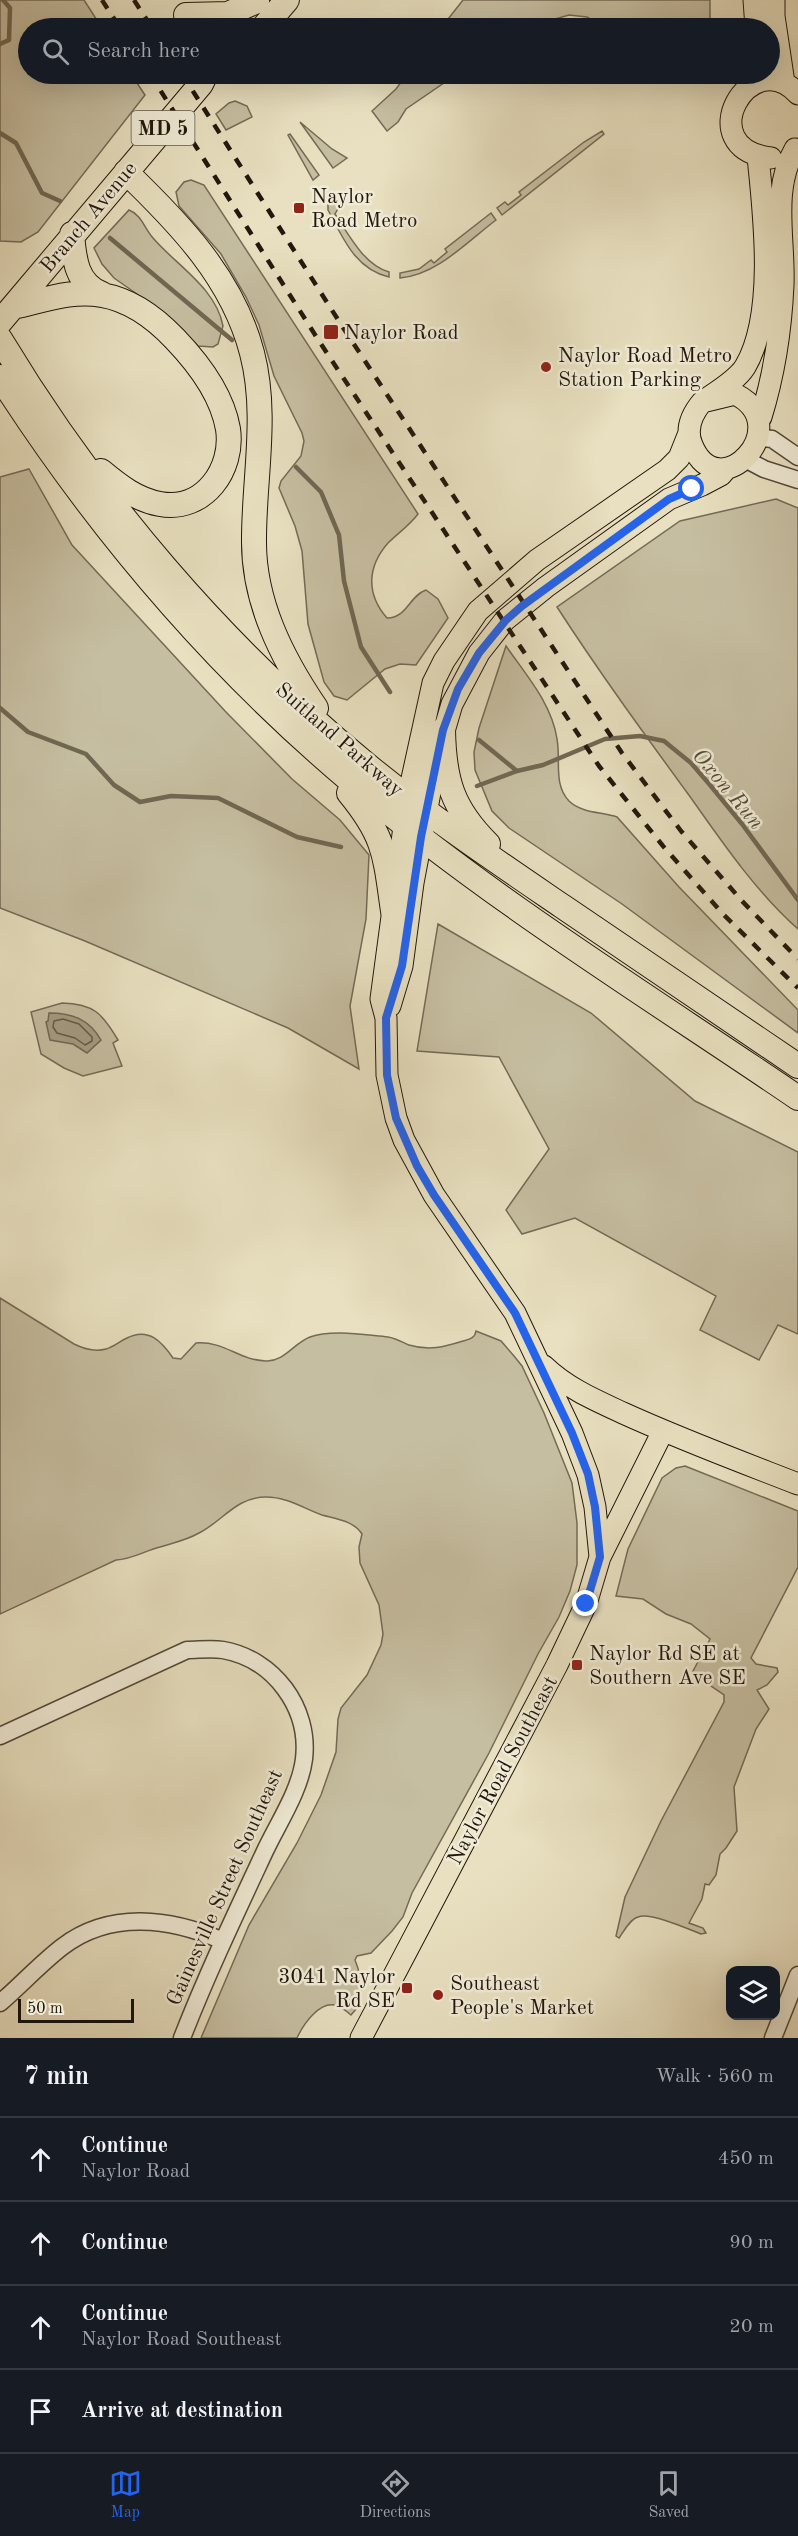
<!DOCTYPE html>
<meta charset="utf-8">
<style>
:root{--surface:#171b24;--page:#20242c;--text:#f1f3f6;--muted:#9ea1a6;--line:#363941;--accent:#2563eb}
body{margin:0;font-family:"Old Standard TT",serif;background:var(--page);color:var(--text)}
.controls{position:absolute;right:18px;bottom:18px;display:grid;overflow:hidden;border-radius:12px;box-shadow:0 6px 24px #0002}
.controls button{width:54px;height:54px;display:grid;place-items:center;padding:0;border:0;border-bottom:2px solid var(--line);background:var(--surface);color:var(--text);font:30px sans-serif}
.scale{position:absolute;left:18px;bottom:15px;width:116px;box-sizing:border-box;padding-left:6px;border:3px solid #21170c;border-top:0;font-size:16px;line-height:21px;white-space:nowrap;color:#21170c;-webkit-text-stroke:4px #f0ebd6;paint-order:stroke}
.stop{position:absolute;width:18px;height:18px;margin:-14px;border:4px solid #2563eb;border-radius:50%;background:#fff}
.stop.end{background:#2563eb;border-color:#fff;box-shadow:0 2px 6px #0008}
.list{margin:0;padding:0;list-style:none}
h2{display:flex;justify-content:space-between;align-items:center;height:78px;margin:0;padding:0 24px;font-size:26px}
h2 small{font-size:20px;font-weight:400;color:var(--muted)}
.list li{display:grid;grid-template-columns:39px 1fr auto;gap:18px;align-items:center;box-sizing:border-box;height:84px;padding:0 24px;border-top:2px solid var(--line)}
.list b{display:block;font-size:22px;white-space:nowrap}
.list p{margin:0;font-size:20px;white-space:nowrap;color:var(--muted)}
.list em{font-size:20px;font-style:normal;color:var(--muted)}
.icon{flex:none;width:33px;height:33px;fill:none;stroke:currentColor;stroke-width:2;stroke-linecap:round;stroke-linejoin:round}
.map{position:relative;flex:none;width:798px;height:2038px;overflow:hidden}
.search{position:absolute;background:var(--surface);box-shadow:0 6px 24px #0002;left:18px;right:18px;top:18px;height:66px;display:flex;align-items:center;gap:15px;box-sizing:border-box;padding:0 21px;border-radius:33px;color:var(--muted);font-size:22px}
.sheet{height:414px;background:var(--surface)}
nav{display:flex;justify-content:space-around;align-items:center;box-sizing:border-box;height:84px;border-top:2px solid var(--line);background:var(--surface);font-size:16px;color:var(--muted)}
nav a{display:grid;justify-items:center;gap:3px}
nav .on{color:var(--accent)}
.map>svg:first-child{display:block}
</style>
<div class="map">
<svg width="798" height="2038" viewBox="0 0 798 2038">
<rect width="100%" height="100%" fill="#e8e0c0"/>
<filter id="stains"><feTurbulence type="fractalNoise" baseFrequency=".00333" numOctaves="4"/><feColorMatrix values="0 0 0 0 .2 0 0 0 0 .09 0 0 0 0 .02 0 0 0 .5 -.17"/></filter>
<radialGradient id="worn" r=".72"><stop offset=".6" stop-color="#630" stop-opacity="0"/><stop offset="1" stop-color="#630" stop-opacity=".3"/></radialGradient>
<path fill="#c6bea1" stroke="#746a56" stroke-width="1.5" d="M 0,0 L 84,0 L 102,28 L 28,28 L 28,74 L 131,74 L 145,95 L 38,232 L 21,242 L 0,241 Z
M 463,0 L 710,0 L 710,28 L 605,28 L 587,17 L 569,15 L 524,28 L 441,28 Z
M 407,74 L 457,74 L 406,109 L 398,122 L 387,131 L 372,111 L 396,89 Z
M 235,101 L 247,106 L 252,117 L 226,130 L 216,114 L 229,103 Z
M 300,122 L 332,149 L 347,158 L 333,168 Z
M 602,131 L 604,134 L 502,215 L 497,208 L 505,202 L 508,205 L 521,195 L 519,192 L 584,142 Z
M 290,134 L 319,175 L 313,180 L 288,135 Z
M 191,180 L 204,185 L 418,514 C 409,526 398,533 388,543 C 367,567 366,594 387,618 C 407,618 409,596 426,590 L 438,599 L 448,618 L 416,665 L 400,664 L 385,669 L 347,700 L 334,696 L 324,682 L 308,624 L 302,551 L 295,526 L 279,488 L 281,481 L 301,456 L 304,441 L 302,433 L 274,376 L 259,325 L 246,297 L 221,254 L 179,206 L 176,192 L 184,182 Z
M 334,202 L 339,207 L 335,214 C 349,235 364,265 389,272 L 389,277 C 355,269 343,238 328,210 L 328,204 Z
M 129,210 C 142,215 144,228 153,238 C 176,265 216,288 223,326 L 218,344 L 213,347 L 198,346 L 157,308 L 114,278 L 102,264 L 94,248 Z
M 491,213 L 496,220 C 468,241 437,275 400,278 L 400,273 L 419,269 L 431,260 L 434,263 L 447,252 L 445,249 Z
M 29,469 L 72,545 L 225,711 L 292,779 L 340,820 L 369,855 L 366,919 L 350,1006 L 359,1069 L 288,1028 L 85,941 L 0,908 L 0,477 Z
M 776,499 L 798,508 L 798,929 C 757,893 722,842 691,798 C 645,735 599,672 557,607 L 680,521 Z
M 506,646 C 526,675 552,704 557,739 C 561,760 553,784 569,801 C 581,813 602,812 617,817 L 679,887 L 798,1010 L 798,1033 L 622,904 L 509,828 L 492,811 L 475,770 L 474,752 L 479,728 Z
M 438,924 L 591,1013 L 695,1101 L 798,1152 L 798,1334 L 778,1325 L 759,1360 L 700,1330 L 716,1296 L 575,1218 L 522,1234 L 506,1210 L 549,1149 L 499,1057 L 417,1051 Z
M 62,1003 C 94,1004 102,1013 118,1040 L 113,1043 L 122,1066 L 83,1076 L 64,1068 L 41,1054 L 31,1012 Z
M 0,1298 L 74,1344 C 84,1349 95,1352 106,1349 C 114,1347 120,1341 127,1338 C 149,1327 162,1342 173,1358 L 181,1359 L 196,1343 C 225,1341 238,1360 266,1361 C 284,1362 294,1343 310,1337 C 332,1329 365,1335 388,1337 C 395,1338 402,1342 409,1345 C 429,1351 444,1347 463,1341 C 470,1339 475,1338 476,1331 L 501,1341 L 514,1356 L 522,1366 L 544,1413 L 572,1483 L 577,1523 L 577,1565 L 570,1591 L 559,1617 L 538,1654 L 489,1753 L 412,1893 L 403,1917 L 392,1931 L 371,1953 L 357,1956 L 355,1960 C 362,1977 366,2001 351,2015 C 347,2012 342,2007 338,2006 C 320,1999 303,2025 297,2038 L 201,2038 L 249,1925 L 297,1843 L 321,1795 L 336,1752 L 338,1719 L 341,1708 L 367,1675 L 381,1645 L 383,1634 L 379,1605 L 360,1563 L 359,1547 L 362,1534 C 354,1521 336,1519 322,1515 C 303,1508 287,1497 266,1497 C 236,1497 223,1521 199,1533 C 187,1540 173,1543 160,1547 C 144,1551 133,1559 116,1560 L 0,1614 Z
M 685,1466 L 798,1511 L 798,1567 L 751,1658 L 756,1664 L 777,1668 L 778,1672 L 767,1685 L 757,1690 L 769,1709 L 756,1729 L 734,1787 L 737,1831 L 726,1848 L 720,1854 L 716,1875 L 709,1885 L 705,1884 L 702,1899 L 689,1923 L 703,1928 L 706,1933 L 701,1934 C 688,1929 651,1912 638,1917 C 630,1919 624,1931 619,1938 L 616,1936 L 625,1897 L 661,1821 L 724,1702 L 724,1695 L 692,1673 L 710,1639 L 691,1624 L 666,1614 L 643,1599 L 616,1596 L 628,1549 L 662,1478 L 676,1468 Z"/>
<path fill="#a49c83" stroke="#706753" stroke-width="1.5" d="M 49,1013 C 72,1013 89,1019 101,1040 L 87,1053 L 73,1044 L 50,1040 L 46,1022 L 48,1021 Z"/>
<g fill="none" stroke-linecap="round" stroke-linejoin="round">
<path stroke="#625a48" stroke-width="1.5" d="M 63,1019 L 79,1024 L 92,1037 L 92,1041 L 85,1045 L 75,1038 L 57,1033 L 53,1027 L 54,1021 Z"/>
<path stroke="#706753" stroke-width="4.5" d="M 0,44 L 9,40 L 10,8 L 3,0
M 0,133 L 16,143 L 42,193 L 60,201
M 110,238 L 232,340
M 296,467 L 321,492 L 339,535 L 344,581 L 361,647 L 390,692
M 0,708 L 28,732 L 86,754 L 114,785 L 140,802 L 171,796 L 218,798 L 297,837 L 341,847
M 479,740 L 517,771
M 477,786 L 517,771 L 543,765 L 605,739 L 640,736 L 664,741 L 691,763 L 710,785 L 742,824 L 798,900"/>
<g stroke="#534939" stroke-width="19">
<path id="minor" d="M 763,438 L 772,439 L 798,457
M 749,461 L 764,469 L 798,480
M 0,1736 L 187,1650 C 199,1650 211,1648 223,1650 C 274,1659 310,1708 304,1759 C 300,1791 278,1823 265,1851 C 236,1913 207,1974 182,2038
M 0,2003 C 21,1985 40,1964 62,1947 C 110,1910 171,1918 223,1941
M 773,2038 L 798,1975"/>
</g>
<g stroke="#21170c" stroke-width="23">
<path id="major" d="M 754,0 L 756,28
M 774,0 L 774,16 L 784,83
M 771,158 C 689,148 751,42 798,94
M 735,394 C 798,425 719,510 692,445 C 685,429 692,414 702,402 Z
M 702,402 C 716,392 736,381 745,367 C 776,315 764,215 758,157
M 761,417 C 774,375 781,329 783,285 C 785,240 771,190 795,149
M 390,1006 L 402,966 L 413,883 L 437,755 L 452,704 L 479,653 L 505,620 L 546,587 L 669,499 L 702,485 L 721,475 L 727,468
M 544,1366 C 567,1388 595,1400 623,1413 C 680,1439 739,1461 798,1484
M 600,1557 L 595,1507 L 588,1475 L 572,1433 L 515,1313 L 434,1195 L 404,1140 L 396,1118 L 387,1075 L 386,1018 L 381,999 L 408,797 L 433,683 L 444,661 L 478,611 L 537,560 L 667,470 L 679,458 L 689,433
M 361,2038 L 557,1665 L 586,1604 L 600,1557 L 663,1431"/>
</g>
<g stroke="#21170c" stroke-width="26">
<path id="highway" d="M 186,15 L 228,14 L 257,1
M 263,28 L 287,0
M 126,172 C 180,224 233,279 252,353 C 268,414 254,477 254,539 C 253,601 282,658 316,708
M 72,234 C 74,258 76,284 102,294
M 13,307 C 42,301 72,289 102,295 C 131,300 156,319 175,339 C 199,364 222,394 228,429 C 234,469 204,512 160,504 C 137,500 119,486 101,471
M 0,322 L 201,84 L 206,74
M 0,339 C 97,500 222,646 367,765 C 429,816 496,861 562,906 C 641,959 719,1013 798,1066
M 0,377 C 97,528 215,667 353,783 C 492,900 648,996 798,1098
M 443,730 C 444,780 452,808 488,844
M 349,793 C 386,838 385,856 393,911"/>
</g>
<use href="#minor" stroke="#f0ebd6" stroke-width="16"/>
<use href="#major" stroke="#e8e0c0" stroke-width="21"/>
<use href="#highway" stroke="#e8e0c0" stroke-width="24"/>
<path stroke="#21170c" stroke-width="4.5" stroke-dasharray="10 10" stroke-linecap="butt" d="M 102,0 L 120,28
M 134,0 L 152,28
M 150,74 L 319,341 L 599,766 L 663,846 L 724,915 L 798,988
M 182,74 L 342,326 L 622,753 L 681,831 L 742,901 L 798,959"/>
</g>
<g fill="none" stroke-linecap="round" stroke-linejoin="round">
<path stroke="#2563eb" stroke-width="8" d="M 586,1604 L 600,1557 L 595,1507 L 588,1474 L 572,1433 L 515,1313 L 434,1195 L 417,1166 L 396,1118 L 387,1075 L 386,1018 L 402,966 L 421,837 L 443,730 L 458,689 L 479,653 L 506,620 L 522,606 L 669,499 L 692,489"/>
</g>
<g fill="#8f2418" stroke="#f0ebd6" stroke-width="2">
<rect x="293" y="202" width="12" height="12" rx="3"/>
<rect x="323" y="324" width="16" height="16" rx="3"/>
<circle cx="546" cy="367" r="6"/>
<rect x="571" y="1659" width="12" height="12" rx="3"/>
<rect x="401" y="1982" width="12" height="12" rx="3"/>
<circle cx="438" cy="1995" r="6"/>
</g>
<g text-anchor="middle" stroke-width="5" stroke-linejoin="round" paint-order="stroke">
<rect fill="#f0ebd6" stroke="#5f5749" stroke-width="1.5" x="131.5" y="111" width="63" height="34" rx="4.5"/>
<g font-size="20" font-weight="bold" fill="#21170c">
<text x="163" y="135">MD 5</text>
</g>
<g font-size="21" fill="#21170c" stroke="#f0ebd6" text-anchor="start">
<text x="311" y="203">Naylor<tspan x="311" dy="24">Road Metro</tspan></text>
<text x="344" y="339">Naylor Road</text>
<text x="558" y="362">Naylor Road Metro<tspan x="558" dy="24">Station Parking</tspan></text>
<text x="589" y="1660">Naylor Rd SE at<tspan x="589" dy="24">Southern Ave SE</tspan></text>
<text x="395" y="1983" text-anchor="end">3041 Naylor<tspan x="395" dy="24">Rd SE</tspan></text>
<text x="450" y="1990">Southeast<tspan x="450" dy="24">People's Market</tspan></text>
</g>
<g font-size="21" fill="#21170c" stroke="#f0ebd6">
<text transform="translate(88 217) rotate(-50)" y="7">Branch Avenue</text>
<text transform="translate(340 739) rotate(41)" y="7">Suitland Parkway</text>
<text transform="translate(502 1770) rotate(-62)" y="7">Naylor Road Southeast</text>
<text transform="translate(224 1887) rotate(-66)" y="7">Gainesville Street Southeast</text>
</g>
<g font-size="22" font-style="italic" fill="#554c3c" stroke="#f0ebd6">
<text transform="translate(729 788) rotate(50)" y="8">Oxon Run</text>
</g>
</g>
<rect width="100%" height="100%" filter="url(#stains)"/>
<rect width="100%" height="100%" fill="url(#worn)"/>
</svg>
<div class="controls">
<button><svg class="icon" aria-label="layers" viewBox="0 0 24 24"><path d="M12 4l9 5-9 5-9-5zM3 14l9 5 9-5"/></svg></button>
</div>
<div class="scale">50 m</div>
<div class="stop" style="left:692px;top:489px"></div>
<div class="stop end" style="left:586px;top:1604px"></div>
<div class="search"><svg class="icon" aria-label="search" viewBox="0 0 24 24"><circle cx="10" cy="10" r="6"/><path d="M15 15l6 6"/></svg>Search here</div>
</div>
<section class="sheet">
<h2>7 min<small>Walk · 560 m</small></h2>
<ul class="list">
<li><svg class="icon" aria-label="ahead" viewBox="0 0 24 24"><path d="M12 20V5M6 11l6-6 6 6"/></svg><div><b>Continue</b><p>Naylor Road</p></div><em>450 m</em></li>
<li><svg class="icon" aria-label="ahead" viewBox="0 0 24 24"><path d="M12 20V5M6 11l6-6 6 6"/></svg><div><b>Continue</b></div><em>90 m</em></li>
<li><svg class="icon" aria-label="ahead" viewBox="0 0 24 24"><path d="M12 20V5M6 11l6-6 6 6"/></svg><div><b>Continue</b><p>Naylor Road Southeast</p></div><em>20 m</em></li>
<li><svg class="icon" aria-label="arrive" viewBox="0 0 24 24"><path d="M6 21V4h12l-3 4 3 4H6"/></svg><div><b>Arrive at destination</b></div></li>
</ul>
</section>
<nav>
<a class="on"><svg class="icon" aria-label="map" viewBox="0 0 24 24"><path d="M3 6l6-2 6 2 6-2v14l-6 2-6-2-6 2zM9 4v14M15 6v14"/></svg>Map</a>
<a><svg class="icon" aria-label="directions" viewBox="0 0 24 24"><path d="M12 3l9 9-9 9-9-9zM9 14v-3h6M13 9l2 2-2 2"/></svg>Directions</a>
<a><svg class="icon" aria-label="saved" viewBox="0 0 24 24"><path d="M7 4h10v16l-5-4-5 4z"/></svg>Saved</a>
</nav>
